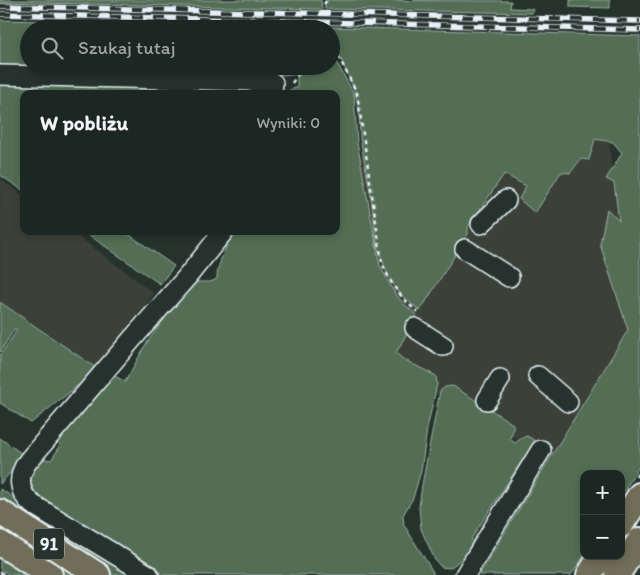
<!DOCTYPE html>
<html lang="pl">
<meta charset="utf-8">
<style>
:root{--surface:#1c2622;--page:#29322f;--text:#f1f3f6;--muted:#a0a5a5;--line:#3a4340}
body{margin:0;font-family:Itim,sans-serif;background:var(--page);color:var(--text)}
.controls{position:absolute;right:15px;bottom:15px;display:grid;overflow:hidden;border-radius:10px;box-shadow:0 2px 8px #0003}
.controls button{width:45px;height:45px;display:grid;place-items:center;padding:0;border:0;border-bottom:1px solid var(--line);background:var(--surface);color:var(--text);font:25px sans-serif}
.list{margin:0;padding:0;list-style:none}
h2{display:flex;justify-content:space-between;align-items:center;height:65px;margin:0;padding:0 20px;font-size:21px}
h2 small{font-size:16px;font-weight:400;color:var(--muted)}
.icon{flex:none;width:28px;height:28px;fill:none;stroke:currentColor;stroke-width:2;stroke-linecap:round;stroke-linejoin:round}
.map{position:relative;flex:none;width:640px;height:575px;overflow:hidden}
.search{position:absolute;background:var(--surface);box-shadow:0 2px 8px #0003;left:20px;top:20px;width:320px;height:55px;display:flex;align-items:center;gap:12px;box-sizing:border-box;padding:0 18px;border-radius:28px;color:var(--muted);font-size:19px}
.panel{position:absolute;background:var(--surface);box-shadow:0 2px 8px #0003;left:20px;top:90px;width:320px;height:145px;border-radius:10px}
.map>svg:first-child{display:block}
</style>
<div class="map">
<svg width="640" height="575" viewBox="0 0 640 575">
<rect width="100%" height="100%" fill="#26332d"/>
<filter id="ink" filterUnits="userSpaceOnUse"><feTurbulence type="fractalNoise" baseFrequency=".02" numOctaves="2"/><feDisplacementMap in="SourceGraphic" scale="10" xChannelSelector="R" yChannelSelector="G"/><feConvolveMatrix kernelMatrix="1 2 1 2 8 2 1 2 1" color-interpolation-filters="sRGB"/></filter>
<g filter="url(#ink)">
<path fill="#3a4038" d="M 385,135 L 608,137 L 619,222 L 628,330 L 550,458 L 380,363 L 343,172 Z
M 0,179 L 24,196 L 24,231 L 71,231 L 154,293 L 96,368 L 0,301 Z"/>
<path fill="#526e55" stroke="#9db0a6" d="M 0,0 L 321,0 L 322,9 L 0,2 Z
M 328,0 L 511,1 L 510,8 L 533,9 L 532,13 L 325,9 L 325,4 Z
M 570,0 L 610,0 L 610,8 L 570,7 Z
M 0,20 L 323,28 L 323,29 L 29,29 L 29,66 L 306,66 L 293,75 L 0,68 Z
M 328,27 L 640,36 L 640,465 L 621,496 L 621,474 L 584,474 L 584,556 L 571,575 L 479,575 L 628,330 L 600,244 L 607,209 L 619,221 L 614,183 L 606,179 L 622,153 L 613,142 L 595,139 L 589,160 L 581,159 L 570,173 L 561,172 L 535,213 L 519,199 L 526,186 L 504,174 L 468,227 L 468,234 L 420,311 L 400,294 L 389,278 L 377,246 L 371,197 L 360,138 L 359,110 L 355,92 L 331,36 L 331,29 L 328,29 Z
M 331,52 L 354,94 L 357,142 L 380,266 L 396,295 L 405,305 L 417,315 L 396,353 L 403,359 L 436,376 L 437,384 L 427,429 L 421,471 L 413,498 L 403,515 L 404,525 L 433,572 L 433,575 L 161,575 L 38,500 C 25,479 28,477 40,458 L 51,460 L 59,448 L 62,432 L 111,376 L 117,377 L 125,382 L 146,344 L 191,282 L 210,282 L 217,279 C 216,268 228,240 234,231 L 336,231 L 336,94 L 284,94 L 292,89 L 297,88 L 297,77 L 313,66 L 331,66 Z
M 0,82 L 248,88 L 255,91 L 259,94 L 24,94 L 24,191 L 0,175 Z
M 83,231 L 124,231 L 174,266 L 160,284 Z
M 0,302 L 96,368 L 86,379 L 31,423 L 0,403 L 0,355 L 17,330 L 15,328 L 0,352 Z
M 453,386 L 513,424 L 513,430 L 510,439 L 515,443 L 522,438 L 527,436 L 534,440 L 537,444 L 532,455 L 527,453 L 471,539 L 477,544 L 469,553 L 450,568 L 441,567 L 435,560 L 421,529 L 419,507 L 422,485 L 440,391 L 445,387 Z
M 0,438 L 25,456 L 0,484 Z
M 0,489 L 139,575 L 113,575 L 0,503 Z
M 0,520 L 84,575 L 64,575 L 0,532 Z
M 0,552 L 34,575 L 10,575 L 0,569 Z"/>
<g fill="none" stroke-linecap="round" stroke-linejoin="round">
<g stroke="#e8f1f8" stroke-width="22">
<path id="minor" d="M 0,75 L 248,81 L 273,83 L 272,94
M 481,224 L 506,200
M 465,249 L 509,277
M 415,328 L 443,346
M 538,376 L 568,402
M 487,400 L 500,379
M 149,575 L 32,504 C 18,492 17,476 28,461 L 133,338 L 187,277 L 224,231
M 465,575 L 541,450"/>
</g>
<g stroke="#e8f1f8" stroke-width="28">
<path id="major" d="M 0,512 L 98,575
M 621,525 L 640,495
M 0,543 L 50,575
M 589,575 L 601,556
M 617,575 L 640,540"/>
</g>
<path stroke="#e8f1f8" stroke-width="2.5" stroke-dasharray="4 4" stroke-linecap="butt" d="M 324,4 L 327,0
M 331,42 L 357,93 L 382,263 C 391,284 400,298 418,312
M 292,83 L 298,74 L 311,66
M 636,477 L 640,470
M 0,572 L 5,575"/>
<use href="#minor" stroke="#26332d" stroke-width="19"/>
<use href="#major" stroke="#706e59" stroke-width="24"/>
<g stroke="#e8f1f8" stroke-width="5.5">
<path id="rail" d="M 0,6 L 640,21
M 0,14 L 640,30"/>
</g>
<use href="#rail" stroke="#26332d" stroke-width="4" stroke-dasharray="11" stroke-linecap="butt"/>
</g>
</g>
<g text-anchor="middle" stroke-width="4" stroke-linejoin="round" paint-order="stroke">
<rect fill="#26332d" stroke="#aeb8bb" stroke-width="1" x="34" y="528.5" width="30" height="31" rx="4"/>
<g font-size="18" font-weight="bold" fill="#e8f1f8">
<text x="49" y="550">91</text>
</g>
</g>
</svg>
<div class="controls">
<button>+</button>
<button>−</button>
</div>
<div class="search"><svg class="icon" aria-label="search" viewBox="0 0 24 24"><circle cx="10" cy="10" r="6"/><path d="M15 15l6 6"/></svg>Szukaj tutaj</div>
<section class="panel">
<h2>W pobliżu<small>Wyniki: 0</small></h2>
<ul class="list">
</ul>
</section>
</div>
